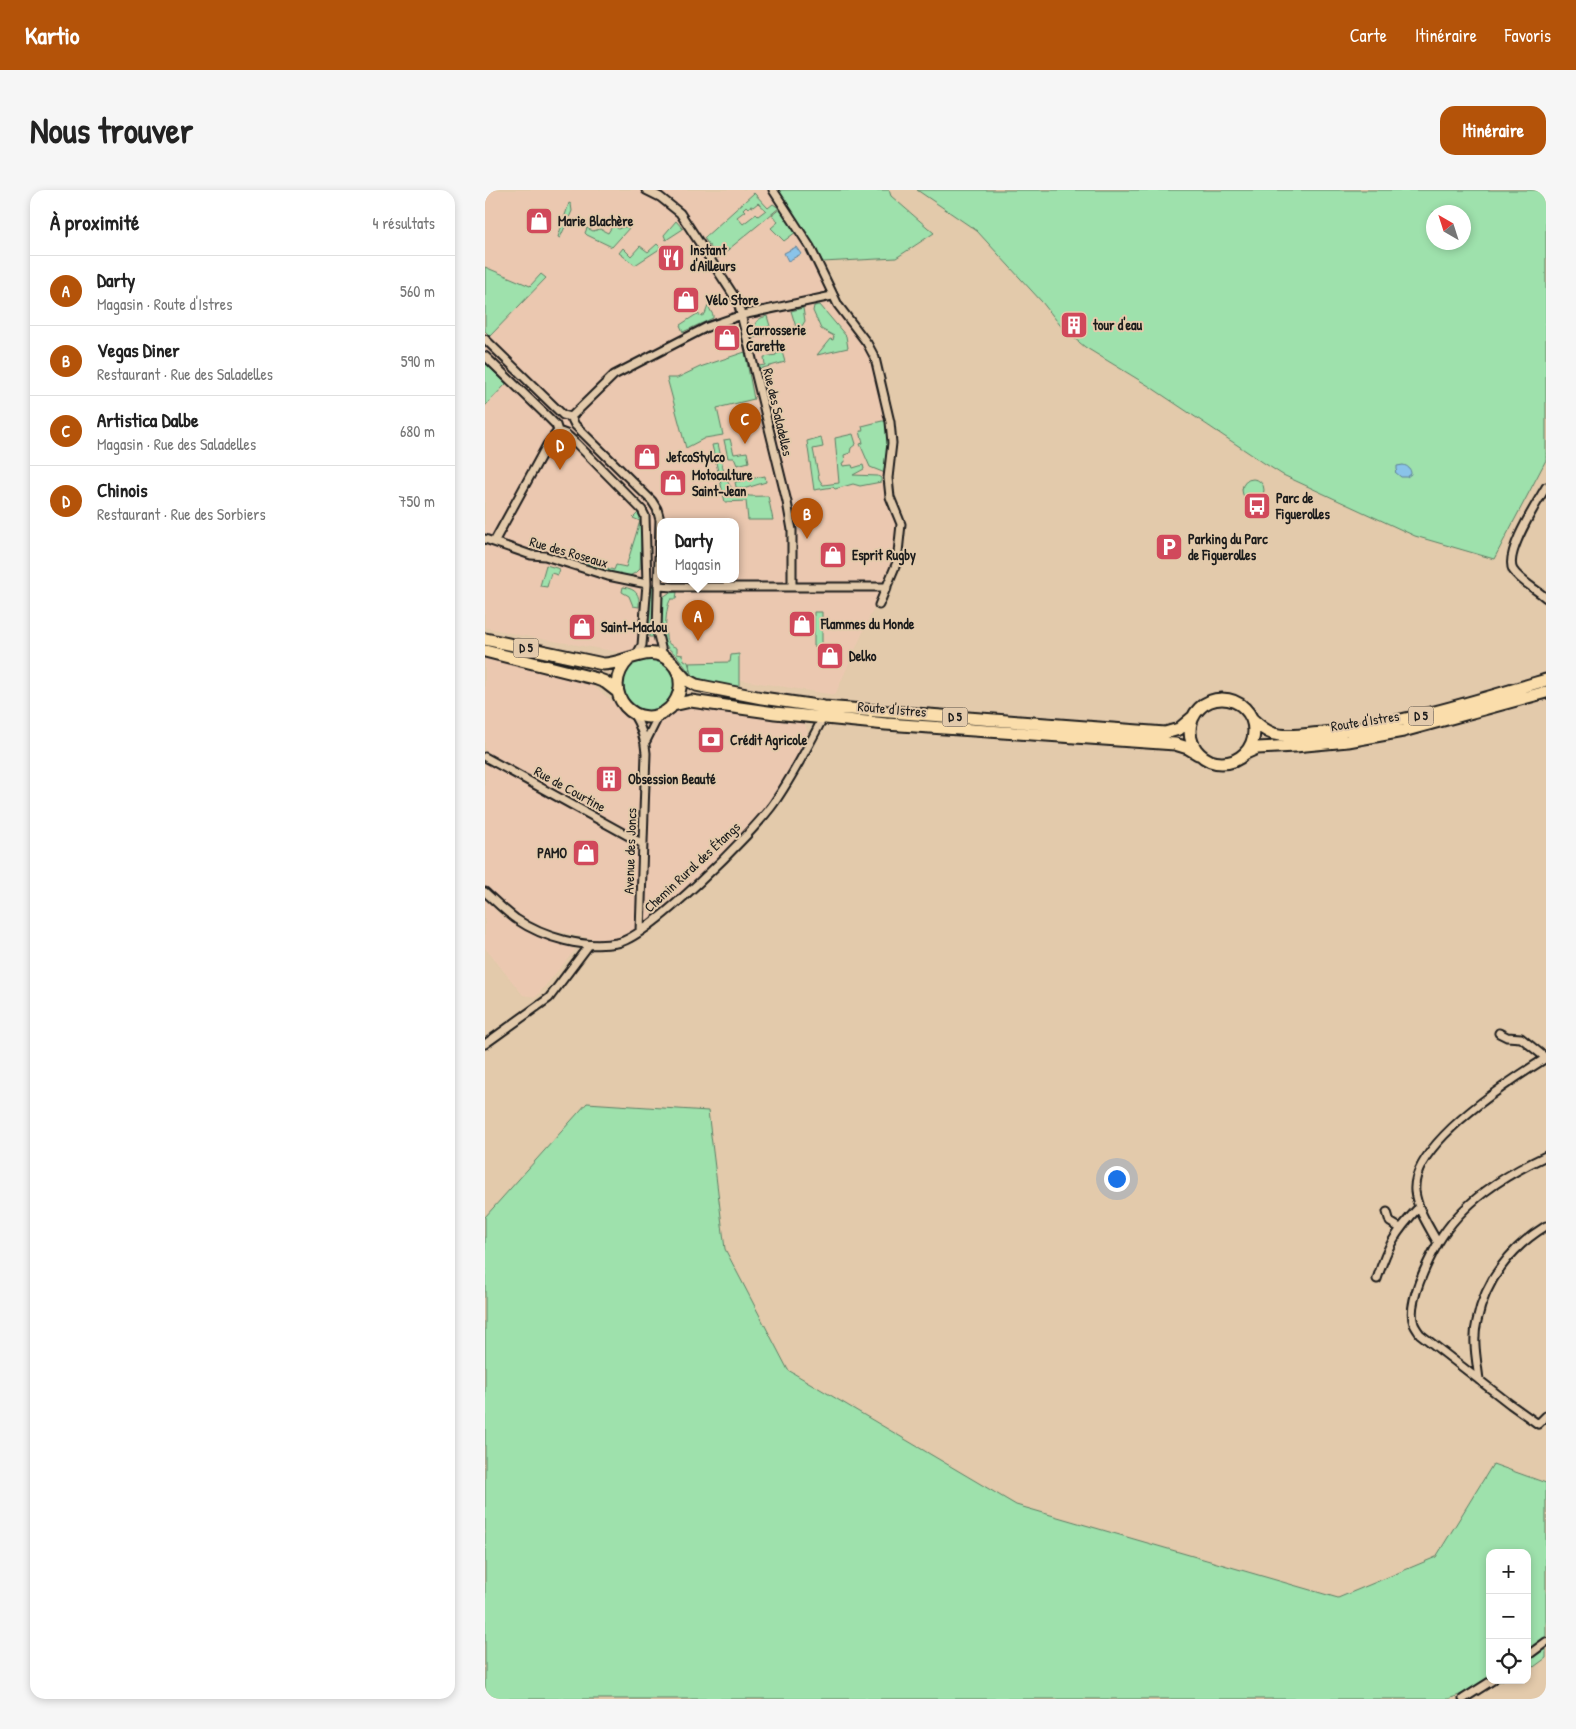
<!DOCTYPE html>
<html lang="fr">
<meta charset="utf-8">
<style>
:root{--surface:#fff;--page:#f6f6f6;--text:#222;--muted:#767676;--line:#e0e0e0;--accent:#b45309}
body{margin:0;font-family:"Patrick Hand",sans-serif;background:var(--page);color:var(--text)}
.controls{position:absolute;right:15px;bottom:15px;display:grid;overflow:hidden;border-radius:10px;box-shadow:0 2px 8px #0003}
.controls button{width:45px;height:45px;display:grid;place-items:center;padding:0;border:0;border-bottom:1px solid var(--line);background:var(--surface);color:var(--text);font:25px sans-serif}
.compass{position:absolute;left:941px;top:15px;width:45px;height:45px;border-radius:50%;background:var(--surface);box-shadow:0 2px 8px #0003;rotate:321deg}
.you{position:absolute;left:631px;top:988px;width:18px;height:18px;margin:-12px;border:4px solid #fff;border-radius:50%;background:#1a73e8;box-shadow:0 0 0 8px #1a73e833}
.badge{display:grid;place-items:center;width:32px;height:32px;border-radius:50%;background:var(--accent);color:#fff;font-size:16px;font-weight:700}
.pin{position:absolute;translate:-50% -41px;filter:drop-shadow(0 1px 2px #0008)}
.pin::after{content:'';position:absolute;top:26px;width:18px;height:15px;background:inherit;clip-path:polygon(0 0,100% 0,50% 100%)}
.popup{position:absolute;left:172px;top:328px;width:82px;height:65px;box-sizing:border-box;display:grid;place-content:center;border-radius:10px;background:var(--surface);filter:drop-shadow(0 1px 4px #0005);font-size:16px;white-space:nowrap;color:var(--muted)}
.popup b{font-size:19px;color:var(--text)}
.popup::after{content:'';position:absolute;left:50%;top:100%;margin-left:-10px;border:10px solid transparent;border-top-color:var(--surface)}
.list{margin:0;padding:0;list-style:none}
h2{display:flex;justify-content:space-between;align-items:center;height:65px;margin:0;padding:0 20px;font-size:21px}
h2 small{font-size:16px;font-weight:400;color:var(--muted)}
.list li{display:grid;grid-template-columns:32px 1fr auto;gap:15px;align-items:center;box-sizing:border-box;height:70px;padding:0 20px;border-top:1px solid var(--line)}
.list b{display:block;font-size:19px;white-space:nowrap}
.list p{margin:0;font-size:16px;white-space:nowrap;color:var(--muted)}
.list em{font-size:16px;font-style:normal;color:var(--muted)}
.icon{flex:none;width:28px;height:28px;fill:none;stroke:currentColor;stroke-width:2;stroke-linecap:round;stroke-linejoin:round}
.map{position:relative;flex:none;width:1061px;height:1509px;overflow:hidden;border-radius:15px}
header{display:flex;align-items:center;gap:30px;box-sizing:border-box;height:70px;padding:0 25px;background:var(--accent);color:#fff}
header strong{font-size:24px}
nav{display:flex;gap:28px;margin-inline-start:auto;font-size:18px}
.intro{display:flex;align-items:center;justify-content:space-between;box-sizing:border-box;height:120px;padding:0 30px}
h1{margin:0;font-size:35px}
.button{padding:12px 22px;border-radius:15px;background:var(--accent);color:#fff;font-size:18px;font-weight:700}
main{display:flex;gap:30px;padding:0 30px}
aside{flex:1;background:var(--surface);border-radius:15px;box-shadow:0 2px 8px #0003}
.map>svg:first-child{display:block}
</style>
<header>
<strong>Kartio</strong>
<nav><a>Carte</a><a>Itinéraire</a><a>Favoris</a></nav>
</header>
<div class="intro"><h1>Nous trouver</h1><a class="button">Itinéraire</a></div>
<main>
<aside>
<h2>À proximité<small>4 résultats</small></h2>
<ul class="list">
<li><span class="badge">A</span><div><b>Darty</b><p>Magasin · Route d'Istres</p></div><em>560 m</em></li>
<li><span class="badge">B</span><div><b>Vegas Diner</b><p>Restaurant · Rue des Saladelles</p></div><em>590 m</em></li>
<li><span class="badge">C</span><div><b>Artistica Dalbe</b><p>Magasin · Rue des Saladelles</p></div><em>680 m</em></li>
<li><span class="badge">D</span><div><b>Chinois</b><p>Restaurant · Rue des Sorbiers</p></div><em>750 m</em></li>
</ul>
</aside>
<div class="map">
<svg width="1061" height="1509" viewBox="0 0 1061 1509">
<rect width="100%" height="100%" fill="#e3caab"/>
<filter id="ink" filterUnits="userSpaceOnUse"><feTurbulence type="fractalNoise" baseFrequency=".02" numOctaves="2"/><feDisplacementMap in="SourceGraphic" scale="10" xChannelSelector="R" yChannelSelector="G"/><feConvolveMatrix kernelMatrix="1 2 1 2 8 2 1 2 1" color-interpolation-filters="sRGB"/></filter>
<g filter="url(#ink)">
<path fill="#ebc8b0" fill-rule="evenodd" d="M 0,0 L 283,0 L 290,8 L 322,58 L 347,114 L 378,155 L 387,171 L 403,237 L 404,253 L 401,281 L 398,288 L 399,300 L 412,333 L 409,372 L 350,505 L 219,484 L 199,469 L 134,462 L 34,445 L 0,437 ZM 176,332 L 250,332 L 250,390 L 176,390 Z
M 0,468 L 105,494 L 155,533 L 206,516 L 320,533 L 324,548 L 287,613 L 251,655 L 186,715 L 154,738 L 132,749 L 109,749 L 84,744 L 58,737 L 34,725 L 0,697 Z
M 0,710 L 20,729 L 90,760 L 51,807 L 38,805 L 0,758 Z"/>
<path fill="#9ee1ac" stroke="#5d7e64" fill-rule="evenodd" d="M 292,0 L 404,0 L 406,6 L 449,43 L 411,68 L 338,72 L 301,11 Z
M 432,0 L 1061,0 L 1061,270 L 1009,369 L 930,346 L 798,285 L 779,273 L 664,196 L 600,157 L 579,140 L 557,112 L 492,41 ZM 948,22 L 978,22 L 978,52 L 948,52 Z
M 269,3 L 283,18 L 288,14 L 294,18 L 233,68 L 219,48 ZM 273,13 L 281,20 L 273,26 L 271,24 L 258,34 L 252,27 L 260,21 L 258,19 L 261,16 L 263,18 L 266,16 L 268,17 Z
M 84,13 L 86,14 L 87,21 L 75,48 L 73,47 Z
M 296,18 L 311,42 L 299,51 L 286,38 L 293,32 L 287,25 Z
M 191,31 L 198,39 L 181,50 L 179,45 Z
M 128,35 L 131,36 L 133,39 L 137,37 L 145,37 L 127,57 L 102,45 L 100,43 L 102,38 L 108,41 L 115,39 L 123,43 Z
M 172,54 L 176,58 L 150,75 L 134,63 L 138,58 L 146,66 L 155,56 L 163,62 Z
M 0,77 L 45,96 L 56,84 L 61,88 L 5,146 L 0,141 Z
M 335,115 L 361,146 L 363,158 L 332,165 L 345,149 L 348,150 L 349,146 L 336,139 L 328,121 L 329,116 Z
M 223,116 L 228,125 L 228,128 L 198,142 L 195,135 L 212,124 L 217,126 L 220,124 Z
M 318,118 L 320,131 L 317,136 L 311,137 L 306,121 Z
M 282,126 L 285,136 L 280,138 L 281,145 L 267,148 C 270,135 268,130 282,126 Z
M 260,162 L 269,209 L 232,218 L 238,245 L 220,248 L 201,258 L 182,188 L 192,188 L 215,177 Z
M 297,162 L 300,172 L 274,179 L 274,176 L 280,175 L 279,167 L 291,165 L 291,164 Z
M 0,173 L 21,194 L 0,216 Z
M 397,231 L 401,231 C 405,248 402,266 400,283 L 385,277 L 375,254 L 378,253 L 375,241 L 378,241 L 377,236 Z
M 368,244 L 371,254 L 366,258 L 365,263 L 359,265 L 360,272 L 357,273 L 358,276 L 367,275 L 368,278 L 378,275 L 379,279 L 368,285 L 393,286 L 396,288 L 396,292 L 375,296 L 368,294 L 350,299 L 348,297 L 329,300 L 322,251 L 336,247 L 338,257 L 328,259 L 334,289 L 338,295 L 354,293 L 350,248 Z
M 245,249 L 249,264 L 262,262 L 264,272 L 252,275 L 249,268 L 243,268 L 239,250 Z
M 233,254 C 238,272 237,300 259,305 C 266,307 276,306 283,306 L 288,330 L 263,330 L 261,311 L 240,312 L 227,255 Z
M 280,286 L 281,292 L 258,299 L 251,297 L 250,292 Z
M757 300a11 11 0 1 1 22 0a11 11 0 1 1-22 0Z
M 154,322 L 157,331 L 155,379 L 152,382 L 144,386 L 89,373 L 89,368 L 129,380 L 131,375 L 141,377 L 155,331 L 148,328 Z
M 61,375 L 75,379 L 73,385 L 66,383 L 62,397 L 55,396 Z
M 166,395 L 170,395 L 169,447 L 164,447 Z
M 138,397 C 151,399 155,404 154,417 L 148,416 L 144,406 L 137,402 Z
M 192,402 L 191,409 L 186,409 C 181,414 179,444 182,451 C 184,455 188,456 192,458 L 192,464 L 198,465 L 199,470 L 203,472 L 207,486 L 192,466 L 183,458 L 175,446 L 176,412 L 178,407 L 184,403 Z
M 329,422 L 337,422 L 337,457 L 329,456 Z
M 254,464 L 254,497 L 235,494 L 208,487 L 204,473 L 245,472 L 246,465 Z
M137 494a27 27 0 1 1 54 0a27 27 0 1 1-54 0Z
M 102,913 L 223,921 L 240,1059 L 303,1180 L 531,1315 L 853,1408 L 951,1367 L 1008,1274 L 1061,1293 L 1061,1468 L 1042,1482 L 1042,1363 L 1005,1363 L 1005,1490 L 1018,1490 L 963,1509 L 0,1509 L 0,1027 Z"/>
<path fill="#8ac3e9" stroke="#5e8097" d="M 311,57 L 316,64 L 303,71 L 299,63 Z
M 918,275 C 923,276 926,279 926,284 L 922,287 L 916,287 L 910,282 L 912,280 L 912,276 Z"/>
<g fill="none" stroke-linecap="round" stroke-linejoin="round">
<g stroke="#1c1c1c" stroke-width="11">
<path id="street" d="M 161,0 L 175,7 L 195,23 L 253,112 L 302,312 L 307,340 L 307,396
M 288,0 L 325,57 L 353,115 L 382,153 L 390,168 L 405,232 L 407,253 L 403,288 L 405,307 L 416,334 L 412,372 L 394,415
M 0,149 L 78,225 L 86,227 L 90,235 L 167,311 L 172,319 L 175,330 L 172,441 L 178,466
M 0,166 L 60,224 L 71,235 L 73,241 L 81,244 L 91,253 L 157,320 L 160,326 L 162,394 L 157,455 L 152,464
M 86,227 L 129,185 L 222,137 L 257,125 L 347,106
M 1061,297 C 1052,313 1019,363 1028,380 C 1035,391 1051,399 1061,408
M 0,349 L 46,365 L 60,366 L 123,386 L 162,394
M 9,352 L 62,255 L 73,241
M 173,396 L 189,397 L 402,397
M 148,523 C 156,536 160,547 161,563 L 155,741
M 161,551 L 174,525
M 0,567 L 158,654
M 0,702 C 10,711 20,721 31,729 C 59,748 99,759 132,753 C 163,748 269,642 289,613 C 308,586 323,556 338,528
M 1014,843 L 1022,847 L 1036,848 L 1061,868
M 0,854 L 64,808 L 104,755
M 1061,868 C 1026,890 926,954 930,1001 C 932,1019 944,1037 953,1053 C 943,1071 921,1114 929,1134 C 930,1137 933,1141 935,1144 L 1025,1214 L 1053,1234 L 1061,1226
M 902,1022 L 905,1032 L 915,1038
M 953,1053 C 977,1012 1018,986 1061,966
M 892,1089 C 903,1055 910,1043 934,1017
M 994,1190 C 992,1171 987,1150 992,1131 C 1000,1091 1026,1057 1061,1036
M 1042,1466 L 1061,1452
M 978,1509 L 1008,1490"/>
</g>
<g stroke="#1c1c1c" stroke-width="15">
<path id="primary" d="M 0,449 L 118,474 C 142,474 166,451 187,473 C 193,479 196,488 195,498 C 194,505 191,512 185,518 C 154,546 111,502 144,469
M 0,461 L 112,489 L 120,492 L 133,502
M 192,480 L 200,489 L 211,495 L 277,508 L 339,517 L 680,543 L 694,539 L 707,528
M705 541a32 32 0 1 1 64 0a32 32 0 1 1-64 0Z
M 188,515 L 206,511 L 290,523 L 401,534 L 690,554 L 703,558 L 713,564
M 767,529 C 773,535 780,541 789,544 C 804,548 822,544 838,543 C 914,535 988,512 1061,490
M 761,563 L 772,558 L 810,556 L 863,551 L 918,541 L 1061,502"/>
</g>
<use href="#street" stroke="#e3caab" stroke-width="7"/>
<use href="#primary" stroke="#faddab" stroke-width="11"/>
</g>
</g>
<defs>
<g id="shop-square" transform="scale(1.4375)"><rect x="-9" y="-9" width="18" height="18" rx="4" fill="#d1495b" stroke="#e3caab"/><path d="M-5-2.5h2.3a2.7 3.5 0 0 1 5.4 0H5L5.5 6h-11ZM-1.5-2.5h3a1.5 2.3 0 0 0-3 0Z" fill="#fff"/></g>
<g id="restaurant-square" transform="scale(1.4375)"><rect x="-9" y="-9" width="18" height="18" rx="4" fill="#d1495b" stroke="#e3caab"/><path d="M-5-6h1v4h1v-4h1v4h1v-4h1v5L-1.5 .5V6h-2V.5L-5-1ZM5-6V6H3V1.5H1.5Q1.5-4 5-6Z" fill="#fff"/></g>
<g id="building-square" transform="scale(1.4375)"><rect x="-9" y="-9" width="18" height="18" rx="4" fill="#d1495b" stroke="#e3caab"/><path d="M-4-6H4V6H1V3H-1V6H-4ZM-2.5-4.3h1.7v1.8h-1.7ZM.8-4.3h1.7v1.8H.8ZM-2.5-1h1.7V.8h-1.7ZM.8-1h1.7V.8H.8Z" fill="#fff"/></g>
<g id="bus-square" transform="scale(1.4375)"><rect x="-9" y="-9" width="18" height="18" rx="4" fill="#d1495b" stroke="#e3caab"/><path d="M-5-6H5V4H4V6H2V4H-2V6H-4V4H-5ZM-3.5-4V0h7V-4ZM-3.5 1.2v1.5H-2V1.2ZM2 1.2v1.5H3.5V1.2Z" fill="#fff"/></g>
<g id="parking-square" transform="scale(1.4375)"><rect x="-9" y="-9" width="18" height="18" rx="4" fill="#d1495b" stroke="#e3caab"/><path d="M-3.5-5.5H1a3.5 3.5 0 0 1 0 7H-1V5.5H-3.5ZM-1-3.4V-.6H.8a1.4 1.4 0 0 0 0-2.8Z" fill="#fff"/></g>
<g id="bank-square" transform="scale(1.4375)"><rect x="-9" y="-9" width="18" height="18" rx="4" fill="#d1495b" stroke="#e3caab"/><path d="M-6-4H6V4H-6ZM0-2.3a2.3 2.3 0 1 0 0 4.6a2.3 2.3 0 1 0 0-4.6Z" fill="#fff"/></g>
</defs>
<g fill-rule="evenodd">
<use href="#shop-square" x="54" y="31"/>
<use href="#restaurant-square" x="186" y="68"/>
<use href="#shop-square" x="201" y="110"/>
<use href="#building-square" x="589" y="135"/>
<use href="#shop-square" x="242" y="148"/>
<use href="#shop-square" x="162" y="267"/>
<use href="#shop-square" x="188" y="293"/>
<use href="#bus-square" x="772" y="316"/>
<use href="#parking-square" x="684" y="357"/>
<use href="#shop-square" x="348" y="365"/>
<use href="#shop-square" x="317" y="434"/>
<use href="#shop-square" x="97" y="437"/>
<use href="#shop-square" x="345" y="466"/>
<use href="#bank-square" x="226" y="550"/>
<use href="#building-square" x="124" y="589"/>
<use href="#shop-square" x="101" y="663"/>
</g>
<g text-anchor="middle" stroke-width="4" stroke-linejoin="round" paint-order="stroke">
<g fill="#e3caab" stroke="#585047" stroke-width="1">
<rect x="28.5" y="448.5" width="25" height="19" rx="4"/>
<rect x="923.5" y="516.5" width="25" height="19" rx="4"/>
<rect x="457.5" y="517.5" width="25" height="19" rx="4"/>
</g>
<g font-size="12" font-weight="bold" fill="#1c1c1c">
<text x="41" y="462">D 5</text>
<text x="936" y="530">D 5</text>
<text x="470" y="531">D 5</text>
</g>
<g font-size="14" font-weight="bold" fill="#1c1c1c" stroke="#e3caab" text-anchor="start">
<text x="73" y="36">Marie Blachère</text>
<text x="205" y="65">Instant<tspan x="205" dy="16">d'Ailleurs</tspan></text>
<text x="220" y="115">Vélo Store</text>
<text x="608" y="140">tour d'eau</text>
<text x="261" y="145">Carrosserie<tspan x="261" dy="16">Carette</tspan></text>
<text x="181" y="272">JefcoStylco</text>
<text x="207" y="290">Motoculture<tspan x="207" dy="16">Saint-Jean</tspan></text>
<text x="791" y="313">Parc de<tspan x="791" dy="16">Figuerolles</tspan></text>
<text x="703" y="354">Parking du Parc<tspan x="703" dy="16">de Figuerolles</tspan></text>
<text x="367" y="370">Esprit Rugby</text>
<text x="336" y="439">Flammes du Monde</text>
<text x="116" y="442">Saint-Maclou</text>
<text x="364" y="471">Delko</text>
<text x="245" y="555">Crédit Agricole</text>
<text x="143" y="594">Obsession Beauté</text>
<text x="82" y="668" text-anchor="end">PAMO</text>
</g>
<g font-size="14" fill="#1c1c1c" stroke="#e3caab">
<text transform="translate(293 222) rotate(77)" y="5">Rue des Saladelles</text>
<text transform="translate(84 362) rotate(16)" y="5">Rue des Roseaux</text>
<text transform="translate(407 519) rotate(5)" y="5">Route d'Istres</text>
<text transform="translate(880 531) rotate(-9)" y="5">Route d'Istres</text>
<text transform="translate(85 599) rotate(29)" y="5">Rue de Courtine</text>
<text transform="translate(145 661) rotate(-88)" y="5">Avenue des Joncs</text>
<text transform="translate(207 677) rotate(-43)" y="5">Chemin Rural des Étangs</text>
</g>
</g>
</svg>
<div class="controls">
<button>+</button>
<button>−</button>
<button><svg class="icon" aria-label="locate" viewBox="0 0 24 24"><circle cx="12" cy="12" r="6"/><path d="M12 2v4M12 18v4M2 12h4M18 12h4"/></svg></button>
</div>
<svg class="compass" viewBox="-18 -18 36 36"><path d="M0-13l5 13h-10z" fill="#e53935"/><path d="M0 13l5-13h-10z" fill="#767676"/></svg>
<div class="you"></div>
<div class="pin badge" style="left:213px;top:451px">A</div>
<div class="popup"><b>Darty</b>Magasin</div>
<div class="pin badge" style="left:322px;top:349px">B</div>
<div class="pin badge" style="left:260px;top:254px">C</div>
<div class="pin badge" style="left:75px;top:280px">D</div>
</div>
</main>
